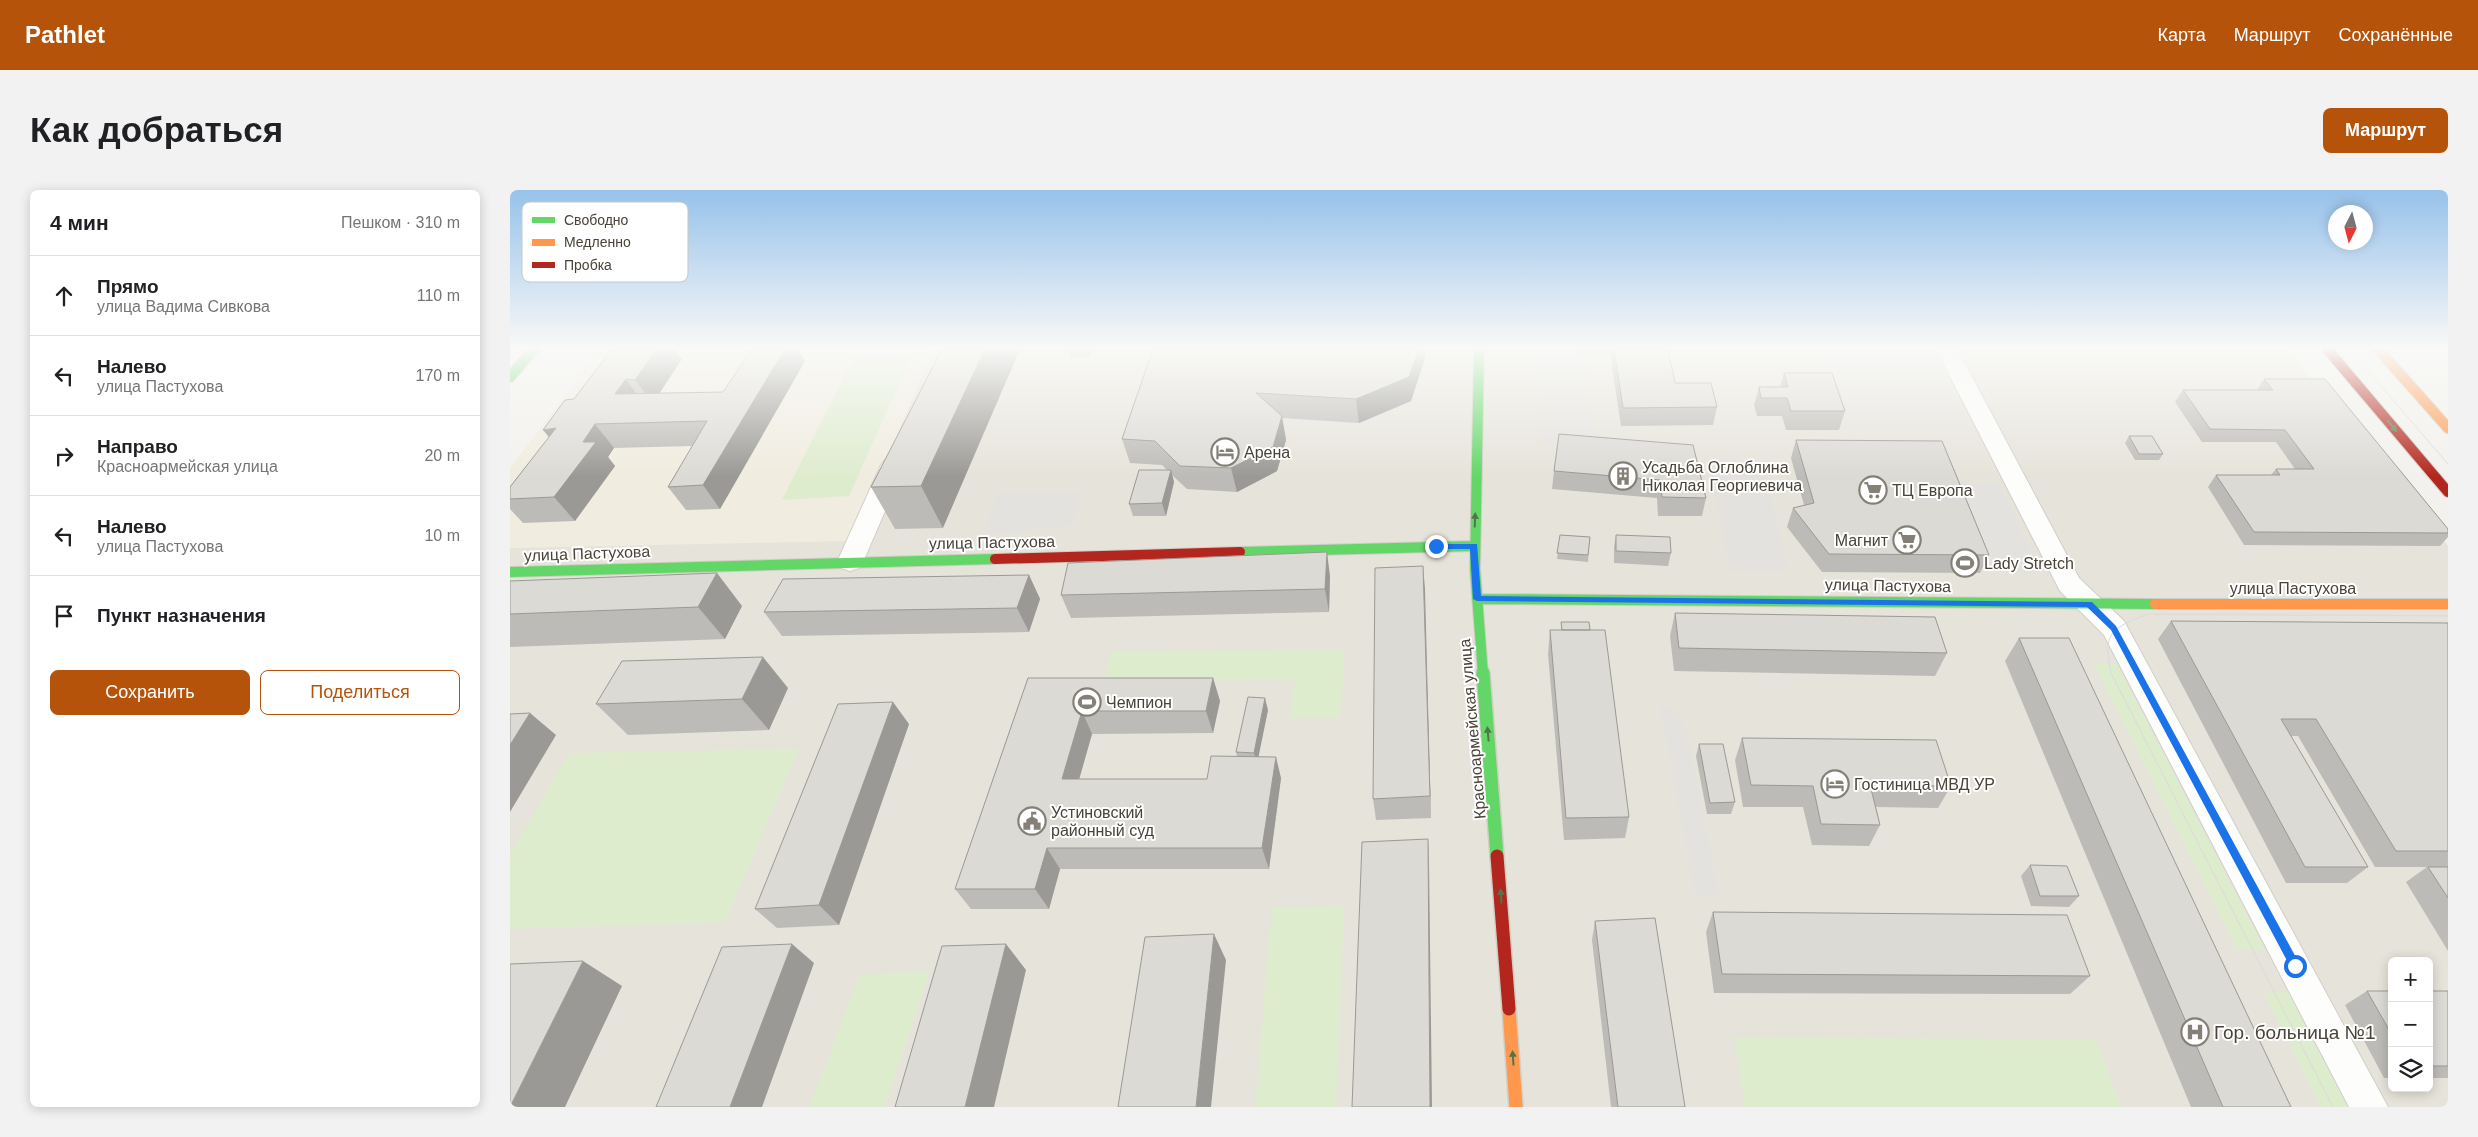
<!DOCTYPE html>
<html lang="ru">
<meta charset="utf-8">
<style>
:root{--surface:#fff;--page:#f2f2f2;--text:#202124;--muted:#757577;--line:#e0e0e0;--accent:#b45309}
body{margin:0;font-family:Arial,sans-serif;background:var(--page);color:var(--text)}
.controls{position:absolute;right:15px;bottom:15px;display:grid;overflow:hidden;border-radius:8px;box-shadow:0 2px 12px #0003}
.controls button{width:45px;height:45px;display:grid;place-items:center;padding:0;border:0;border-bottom:1px solid var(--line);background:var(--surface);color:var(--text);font:25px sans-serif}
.compass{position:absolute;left:1818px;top:15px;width:45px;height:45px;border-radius:50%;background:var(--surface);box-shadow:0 2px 12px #0003;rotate:186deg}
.stop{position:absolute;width:15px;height:15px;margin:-11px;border:4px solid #1a73e8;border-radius:50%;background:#fff}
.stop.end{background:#1a73e8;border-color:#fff;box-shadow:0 1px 5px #0008}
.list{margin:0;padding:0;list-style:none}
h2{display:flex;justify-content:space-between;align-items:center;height:65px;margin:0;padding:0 20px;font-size:21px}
h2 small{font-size:16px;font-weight:400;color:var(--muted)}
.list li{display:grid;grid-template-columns:32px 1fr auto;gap:15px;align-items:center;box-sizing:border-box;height:80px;padding:0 20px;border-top:1px solid var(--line)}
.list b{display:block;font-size:19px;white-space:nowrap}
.list p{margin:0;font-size:16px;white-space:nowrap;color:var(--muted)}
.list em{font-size:16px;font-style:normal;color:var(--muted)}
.actions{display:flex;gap:10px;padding:15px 20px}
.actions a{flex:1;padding:11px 0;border:1px solid var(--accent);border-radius:8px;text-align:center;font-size:18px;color:var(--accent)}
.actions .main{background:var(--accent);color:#fff}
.icon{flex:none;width:28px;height:28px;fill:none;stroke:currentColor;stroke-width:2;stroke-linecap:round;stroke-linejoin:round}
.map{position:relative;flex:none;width:1938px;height:917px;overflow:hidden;border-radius:8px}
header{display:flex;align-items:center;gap:30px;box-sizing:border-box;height:70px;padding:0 25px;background:var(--accent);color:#fff}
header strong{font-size:24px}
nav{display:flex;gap:28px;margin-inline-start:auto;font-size:18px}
.intro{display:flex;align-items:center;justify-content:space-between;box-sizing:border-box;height:120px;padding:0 30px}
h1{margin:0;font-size:35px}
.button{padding:12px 22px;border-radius:8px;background:var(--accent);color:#fff;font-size:18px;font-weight:700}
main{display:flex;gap:30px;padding:0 30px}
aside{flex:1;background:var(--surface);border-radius:8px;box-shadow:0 2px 12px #0003}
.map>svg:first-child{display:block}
</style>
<header>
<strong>Pathlet</strong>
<nav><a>Карта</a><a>Маршрут</a><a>Сохранённые</a></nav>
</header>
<div class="intro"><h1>Как добраться</h1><a class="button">Маршрут</a></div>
<main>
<aside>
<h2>4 мин<small>Пешком · 310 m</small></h2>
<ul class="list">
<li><svg class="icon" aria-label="ahead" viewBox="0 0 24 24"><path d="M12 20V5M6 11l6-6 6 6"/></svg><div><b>Прямо</b><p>улица Вадима Сивкова</p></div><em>110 m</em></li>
<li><svg class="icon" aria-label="left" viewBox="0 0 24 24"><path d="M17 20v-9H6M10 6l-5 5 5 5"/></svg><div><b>Налево</b><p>улица Пастухова</p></div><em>170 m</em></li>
<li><svg class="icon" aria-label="right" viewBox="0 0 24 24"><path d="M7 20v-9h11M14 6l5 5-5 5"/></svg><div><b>Направо</b><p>Красноармейская улица</p></div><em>20 m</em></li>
<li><svg class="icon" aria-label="left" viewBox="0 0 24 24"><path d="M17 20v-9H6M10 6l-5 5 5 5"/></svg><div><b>Налево</b><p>улица Пастухова</p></div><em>10 m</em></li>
<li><svg class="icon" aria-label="arrive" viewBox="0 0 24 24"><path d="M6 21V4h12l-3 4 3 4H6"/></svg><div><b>Пункт назначения</b></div></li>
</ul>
<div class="actions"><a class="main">Сохранить</a><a>Поделиться</a></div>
</aside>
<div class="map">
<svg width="1938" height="917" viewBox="0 0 1938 917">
<rect width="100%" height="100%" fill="#f2f1ed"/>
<path fill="#e6e3da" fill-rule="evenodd" d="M 91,159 L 1777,159 L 1938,356 L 1938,917 L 0,917 L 0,279 ZM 1882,771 L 1919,771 L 1919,898 L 1882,898 Z"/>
<path fill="#f0ecdf" d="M 92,159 L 423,159 L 342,351 L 0,358 L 0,279 Z"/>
<path fill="#deecce" d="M 402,164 L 339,306 L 272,310 L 344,167 Z
M 835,459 L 830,528 L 780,528 L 785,490 L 595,491 L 602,461 Z
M 1584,474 L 1607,474 L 1755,760 L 1728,760 Z
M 289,559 L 215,732 L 0,739 L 0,665 L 59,563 Z
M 834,715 L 826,917 L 745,917 L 762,718 Z
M 420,781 L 374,917 L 300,917 L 349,785 Z
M 1781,802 L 1839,917 L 1811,917 L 1754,803 Z
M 1224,848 L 1586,849 L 1611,917 L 1235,917 Z"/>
<path fill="#e4e2de" d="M 1026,159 L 1061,159 L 1064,167 L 1073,172 L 1084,252 L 1031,253 Z
M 1308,159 L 1421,159 L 1459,240 L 1336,239 Z
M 1201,279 L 1254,279 L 1278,381 L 1219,380 Z
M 1450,294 L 1489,294 L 1531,383 L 1489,382 Z
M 488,303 L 573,304 L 563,333 L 549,338 L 473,344 Z
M 1150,516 L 1161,516 L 1176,538 L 1209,706 L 1185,707 Z"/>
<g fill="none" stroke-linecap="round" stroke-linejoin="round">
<g stroke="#d0cfca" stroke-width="2">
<path id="street" d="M 1426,159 L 1447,159 L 1569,388 L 1614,431 L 1878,917 L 1839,917 L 1594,445 L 1550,401 Z
M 383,267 L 391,270 L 395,275 L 353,372 L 349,378 L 340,381 L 331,378 L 327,372 L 371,275 L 375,270 Z"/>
</g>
<g stroke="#d1cec4" stroke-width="12">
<path id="fast-far1" d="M 969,159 L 965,379 L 973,484
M 0,187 L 24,159
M 730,362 L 964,356
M 0,382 L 485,369
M 967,409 L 1645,414"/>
</g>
<g stroke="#d1cec4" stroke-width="16">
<path id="fast" d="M 973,483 L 987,666"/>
</g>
<g stroke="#d1cec4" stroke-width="12">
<path id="slow-far1" d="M 1868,159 L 1938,238
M 1645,414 L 1938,414"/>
</g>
<g stroke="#d1cec4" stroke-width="16">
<path id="slow" d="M 999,819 L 1006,917"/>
</g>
<g stroke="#d1cec4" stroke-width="12">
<path id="jam-far1" d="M 1817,159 L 1938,302
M 485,369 L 730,362"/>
</g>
<g stroke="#d1cec4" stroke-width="16">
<path id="jam" d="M 987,666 L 999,819"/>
</g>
<use href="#street" fill="#fdfdfc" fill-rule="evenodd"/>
<use href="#fast-far1" stroke="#63d668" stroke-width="10"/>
<use href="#fast" stroke="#63d668" stroke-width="13"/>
<use href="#slow-far1" stroke="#ff974d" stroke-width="10"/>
<use href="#slow" stroke="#ff974d" stroke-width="13"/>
<use href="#jam-far1" stroke="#b3261e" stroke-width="10"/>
<use href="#jam" stroke="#b3261e" stroke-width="13"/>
<path stroke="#dadad9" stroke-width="1" d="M 1839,159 L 1938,274
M 1823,917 L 1601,483 C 1592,442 1602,438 1638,424 L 1938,426"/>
</g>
<path fill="#bdbbb7" d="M 102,159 L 165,159 L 172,169 L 149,203 L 213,202 L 295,171 L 210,319 L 176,320 L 158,297 L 182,256 L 104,258 L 98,267 L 105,276 L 65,331 L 13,333 L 0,319 L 0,297 L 39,247 Z
M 432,159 L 433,338 L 385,339 L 361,297 Z
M 582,159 L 578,167 L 561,167 L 559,161 Z
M 643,159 L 915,159 L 915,168 L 901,211 L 849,233 L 772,228 L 776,250 L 767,281 L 727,302 L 677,299 L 662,285 L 664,292 L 656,326 L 623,326 L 619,314 L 657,280 L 652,275 L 620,273 L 612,249 Z
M 1066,159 L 1158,159 L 1165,193 L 1207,217 L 1203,235 L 1111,236 L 1100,163 L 1066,163 Z
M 1274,183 L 1335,221 L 1329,240 L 1276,240 L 1272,226 L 1247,226 L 1244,215 L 1249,197 L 1270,197 Z
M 1754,189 L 1938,339 L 1938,347 L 1930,356 L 1734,355 L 1698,297 L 1706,285 L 1761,285 L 1766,279 L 1785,279 L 1766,252 L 1692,252 L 1665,212 L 1673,200 L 1747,200 Z
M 1619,246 L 1653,264 L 1649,270 L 1625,270 L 1615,253 Z
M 1286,250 L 1479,365 L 1470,383 L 1312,382 L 1277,337 L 1283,318 L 1294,315 L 1281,268 Z
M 1183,255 L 1196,308 L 1192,326 L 1148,326 L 1147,308 L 1042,299 L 1044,281 Z
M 1050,345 L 1080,347 L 1078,372 L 1047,369 Z
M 1106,345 L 1161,363 L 1158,376 L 1104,373 L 1104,357 Z
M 913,376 L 921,628 L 866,630 L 863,609 Z
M 519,385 L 530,409 L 519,442 L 272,446 L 254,422 Z
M 820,386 L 819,422 L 561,428 L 551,405 Z
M 0,391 L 232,416 L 215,449 L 0,457 Z
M 1165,423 L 1437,463 L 1425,486 L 1164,481 L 1160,446 Z
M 1661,431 L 1938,433 L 1938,761 L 1896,692 L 1917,677 L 1865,677 L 1788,546 L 1781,546 L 1858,677 L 1837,693 L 1776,693 L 1648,449 Z
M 1051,432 L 1080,440 L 1119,627 L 1115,648 L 1054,650 L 1038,464 L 1040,440 L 1051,440 Z
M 1509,448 L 1781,917 L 1681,917 L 1495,471 Z
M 518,488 L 703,488 L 710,511 L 703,543 L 582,544 L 569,589 L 697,589 L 727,566 L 726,562 L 758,520 L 748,566 L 771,588 L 759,679 L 550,679 L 539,719 L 461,719 L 445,699 Z
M 278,498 L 259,540 L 118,545 L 86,514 Z
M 399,534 L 329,735 L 267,738 L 245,719 Z
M 1232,548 L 1441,596 L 1428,618 L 1366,617 L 1370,635 L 1359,656 L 1302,655 L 1293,617 L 1233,617 L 1225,570 Z
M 1189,554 L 1225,612 L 1221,624 L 1197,624 L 1186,566 Z
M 1520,675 L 1569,706 L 1559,717 L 1521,716 L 1511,686 Z
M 1203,722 L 1580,786 L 1560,804 L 1204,803 L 1196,742 Z
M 1085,731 L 1175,917 L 1101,917 L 1082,750 Z
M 1857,801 L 1882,801 L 1882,888 L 1874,888 L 1835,815 Z
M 1919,801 L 1938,801 L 1938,888 L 1919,888 Z"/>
<path fill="#9a9995" d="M 147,159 L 165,159 L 172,169 L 143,213 L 125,190 Z
M 275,159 L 288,159 L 295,171 L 210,319 L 193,295 Z
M 475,159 L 510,159 L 433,338 L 411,296 Z
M 577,159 L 582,159 L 578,167 L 576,161 Z
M 909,159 L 915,159 L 915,168 L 901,211 L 849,233 L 846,209 Z
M 116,189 L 133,213 L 105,204 Z
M 772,226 L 776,250 L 767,281 L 727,302 L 721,278 Z
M 85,234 L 104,258 L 98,267 L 105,276 L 65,331 L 44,307 L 73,252 Z
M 46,238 L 53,264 L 33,240 Z
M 661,280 L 664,292 L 656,326 L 652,313 Z
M 817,362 L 820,386 L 819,422 L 815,399 Z
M 913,376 L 915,399 L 921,628 L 920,606 Z
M 207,383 L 232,416 L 215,449 L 188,417 Z
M 519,385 L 530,409 L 519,442 L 507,418 Z
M 253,467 L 278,498 L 259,540 L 232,509 Z
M 703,488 L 710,511 L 703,543 L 696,521 Z
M 755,508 L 758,520 L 747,574 L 744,563 Z
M 383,512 L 399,534 L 329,735 L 309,715 Z
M 572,521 L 582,544 L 563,611 L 552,589 Z
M 20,523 L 46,545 L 0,622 L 0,555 Z
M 766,567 L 771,588 L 759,679 L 752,658 Z
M 918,649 L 919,670 L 922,917 L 920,917 Z
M 537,658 L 550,679 L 539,719 L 525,699 Z
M 704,744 L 716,770 L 701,917 L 686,917 Z
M 282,754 L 304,773 L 252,917 L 220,917 Z
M 496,754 L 516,780 L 484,917 L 455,917 Z
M 73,771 L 112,796 L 55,917 L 0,917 Z"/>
<path fill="#dcdad5" stroke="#9a9995" d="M 102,159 L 147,159 L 125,190 L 116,189 L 105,204 L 213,202 L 242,159 L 275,159 L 193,295 L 158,297 L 197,231 L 85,234 L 73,252 L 86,252 L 44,307 L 0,309 L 0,297 L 46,238 L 33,240 L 55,210 L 64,209 Z
M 432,159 L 475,159 L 411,296 L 361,297 Z
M 560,159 L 577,159 L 576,161 L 559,161 Z
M 643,159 L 909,159 L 899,187 L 846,209 L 746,203 L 772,226 L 763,257 L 721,278 L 670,276 L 645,251 L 612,249 Z
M 1104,159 L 1158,159 L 1165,193 L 1201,193 L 1207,217 L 1113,218 Z
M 1274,183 L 1322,183 L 1335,221 L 1281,221 L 1277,208 L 1251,208 L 1249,197 L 1278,197 Z
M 1754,189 L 1815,189 L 1938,339 L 1938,343 L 1744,342 L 1706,285 L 1770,285 L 1766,279 L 1804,279 L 1775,240 L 1700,239 L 1673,200 L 1763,200 Z
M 1049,244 L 1183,255 L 1196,308 L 1152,307 L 1150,290 L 1044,281 Z
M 1619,246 L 1642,246 L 1653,264 L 1629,264 Z
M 1286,250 L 1432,251 L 1479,365 L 1319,364 L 1283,318 L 1304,313 Z
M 629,280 L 661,280 L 652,313 L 619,314 Z
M 1050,345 L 1080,347 L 1078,365 L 1047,363 Z
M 1106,345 L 1160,347 L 1161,363 L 1106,361 Z
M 817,362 L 815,399 L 551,405 L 558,373 Z
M 913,376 L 920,606 L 863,609 L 865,378 Z
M 207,383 L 188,417 L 0,424 L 0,391 Z
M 519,385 L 507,418 L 254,422 L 273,389 Z
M 1165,423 L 1425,427 L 1437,463 L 1169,458 Z
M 1661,431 L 1938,433 L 1938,661 L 1886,661 L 1806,529 L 1771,529 L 1858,677 L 1795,677 Z
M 1051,432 L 1079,432 L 1080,440 L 1052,440 Z
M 1040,440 L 1095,440 L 1119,627 L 1056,628 Z
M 1509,448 L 1559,448 L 1781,917 L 1713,917 Z
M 253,467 L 232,509 L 86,514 L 112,471 Z
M 518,488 L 703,488 L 696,521 L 572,521 L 552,589 L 697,589 L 701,566 L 766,567 L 752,658 L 537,658 L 525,699 L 445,699 Z
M 738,507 L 755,508 L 744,563 L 726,562 Z
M 383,512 L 309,715 L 245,719 L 328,514 Z
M 20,523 L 0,555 L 0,524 Z
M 1232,548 L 1426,550 L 1441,596 L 1360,595 L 1370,635 L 1311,634 L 1303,596 L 1241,595 Z
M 1189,554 L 1213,554 L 1225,612 L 1200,613 Z
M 918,649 L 920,917 L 842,917 L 852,652 Z
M 1520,675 L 1557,676 L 1569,706 L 1530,706 Z
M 1918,677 L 1938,677 L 1938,708 Z
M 1203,722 L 1557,725 L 1580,786 L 1212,784 Z
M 1145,728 L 1175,917 L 1108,917 L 1085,731 Z
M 704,744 L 686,917 L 608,917 L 635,747 Z
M 282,754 L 220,917 L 146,917 L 212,757 Z
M 496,754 L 455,917 L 385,917 L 432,756 Z
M 73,771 L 0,917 L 0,774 Z
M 1857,801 L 1882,801 L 1882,845 Z
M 1919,801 L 1938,801 L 1938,876 L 1919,876 Z"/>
<defs><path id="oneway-solid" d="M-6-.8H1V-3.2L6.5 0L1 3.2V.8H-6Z" transform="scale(1.25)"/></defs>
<g fill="#527649">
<use href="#oneway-solid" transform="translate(1882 236) rotate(50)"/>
<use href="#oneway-solid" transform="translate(965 330) rotate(-88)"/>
<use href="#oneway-solid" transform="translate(978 544) rotate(-95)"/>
<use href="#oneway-solid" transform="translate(991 706) rotate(-94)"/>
<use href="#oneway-solid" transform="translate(1003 868) rotate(-94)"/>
</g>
<linearGradient id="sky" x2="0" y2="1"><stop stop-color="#97c2eb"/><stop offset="0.55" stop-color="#f9f9f7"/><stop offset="1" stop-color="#f9f9f7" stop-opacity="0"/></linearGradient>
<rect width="1938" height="287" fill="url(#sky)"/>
<path fill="#1a73e8" d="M 923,354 L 967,354 L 971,406 L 1582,412 L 1606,436 L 1789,773 L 1789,780 L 1782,780 L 1601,440 L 1577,417 L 967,411 L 963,409 L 960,359 L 926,359 L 922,356 Z"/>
<defs>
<g id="hotel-ring" transform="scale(1.4375)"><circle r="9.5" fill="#fff" stroke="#848077" stroke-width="1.5"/><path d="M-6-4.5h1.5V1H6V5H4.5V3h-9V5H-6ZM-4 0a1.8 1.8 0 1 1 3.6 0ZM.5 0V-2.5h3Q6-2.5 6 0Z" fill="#848077"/></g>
<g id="building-ring" transform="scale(1.4375)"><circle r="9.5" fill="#fff" stroke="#848077" stroke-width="1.5"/><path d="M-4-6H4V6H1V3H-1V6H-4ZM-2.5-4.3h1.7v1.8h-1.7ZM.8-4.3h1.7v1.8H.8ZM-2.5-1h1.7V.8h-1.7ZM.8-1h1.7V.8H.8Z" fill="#848077"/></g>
<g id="supermarket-ring" transform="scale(1.4375)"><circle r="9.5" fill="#fff" stroke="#848077" stroke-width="1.5"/><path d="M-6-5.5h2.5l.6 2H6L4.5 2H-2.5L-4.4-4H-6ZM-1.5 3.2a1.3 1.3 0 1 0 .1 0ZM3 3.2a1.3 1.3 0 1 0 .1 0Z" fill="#848077"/></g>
<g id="stadium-ring" transform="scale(1.4375)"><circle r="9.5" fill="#fff" stroke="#848077" stroke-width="1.5"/><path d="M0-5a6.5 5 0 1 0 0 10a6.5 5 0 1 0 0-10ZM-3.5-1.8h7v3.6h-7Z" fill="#848077"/></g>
<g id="civic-ring" transform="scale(1.4375)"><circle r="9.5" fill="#fff" stroke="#848077" stroke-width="1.5"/><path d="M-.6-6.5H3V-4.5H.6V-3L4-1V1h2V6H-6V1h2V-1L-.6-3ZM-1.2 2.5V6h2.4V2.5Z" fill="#848077"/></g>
<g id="hospital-ring" transform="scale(1.4375)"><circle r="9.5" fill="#fff" stroke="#848077" stroke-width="1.5"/><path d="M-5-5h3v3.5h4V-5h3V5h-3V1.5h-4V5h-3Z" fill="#848077"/></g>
</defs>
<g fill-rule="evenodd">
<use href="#hotel-ring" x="715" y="262"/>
<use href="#building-ring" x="1113" y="286"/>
<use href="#supermarket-ring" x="1363" y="300"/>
<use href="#supermarket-ring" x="1397" y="350"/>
<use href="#stadium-ring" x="1455" y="373"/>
<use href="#stadium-ring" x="577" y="512"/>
<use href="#hotel-ring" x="1325" y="594"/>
<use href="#civic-ring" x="522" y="631"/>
<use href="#hospital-ring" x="1685" y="842"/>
</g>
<g text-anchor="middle" stroke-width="4" stroke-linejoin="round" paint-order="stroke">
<g font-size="16" fill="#494338" stroke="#fff" text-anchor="start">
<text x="734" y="268">Арена</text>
<text x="1132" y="283">Усадьба Оглоблина<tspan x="1132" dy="18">Николая Георгиевича</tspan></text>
<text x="1382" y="306">ТЦ Европа</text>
<text x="1378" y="356" text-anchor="end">Магнит</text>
<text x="1474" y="379">Lady Stretch</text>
<text x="596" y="518">Чемпион</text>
<text x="1344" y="600">Гостиница МВД УР</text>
<text x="541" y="628">Устиновский<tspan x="541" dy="18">районный суд</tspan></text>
</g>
<g font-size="16" fill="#494338" stroke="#fff">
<text transform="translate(482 352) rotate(-1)" y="6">улица Пастухова</text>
<text transform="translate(77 363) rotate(-2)" y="6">улица Пастухова</text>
<text transform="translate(1378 395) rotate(1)" y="6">улица Пастухова</text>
<text x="1783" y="404">улица Пастухова</text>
<text transform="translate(962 539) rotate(-95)" y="6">Красноармейская улица</text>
</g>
<g font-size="19" fill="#494338" stroke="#fff" text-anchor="start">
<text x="1704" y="849">Гор. больница №1</text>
</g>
</g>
<rect x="12" y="12" width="166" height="80" rx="8" fill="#fff" stroke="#c8c7c3" stroke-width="1"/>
<rect x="22" y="27" width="23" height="6" fill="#63d668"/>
<rect x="22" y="49" width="23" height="7" fill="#ff974d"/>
<rect x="22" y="72" width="23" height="6" fill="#b3261e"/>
<g font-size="14" fill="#494338">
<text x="54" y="35">Свободно</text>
<text x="54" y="57">Медленно</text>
<text x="54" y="80">Пробка</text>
</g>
</svg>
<div class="controls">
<button>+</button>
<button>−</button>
<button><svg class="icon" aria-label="layers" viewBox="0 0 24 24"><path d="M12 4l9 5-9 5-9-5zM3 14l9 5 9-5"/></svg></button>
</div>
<svg class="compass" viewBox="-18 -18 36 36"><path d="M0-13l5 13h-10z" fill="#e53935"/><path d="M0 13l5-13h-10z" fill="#757577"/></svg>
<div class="stop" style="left:1785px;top:776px"></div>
<div class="stop end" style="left:926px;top:356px"></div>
</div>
</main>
